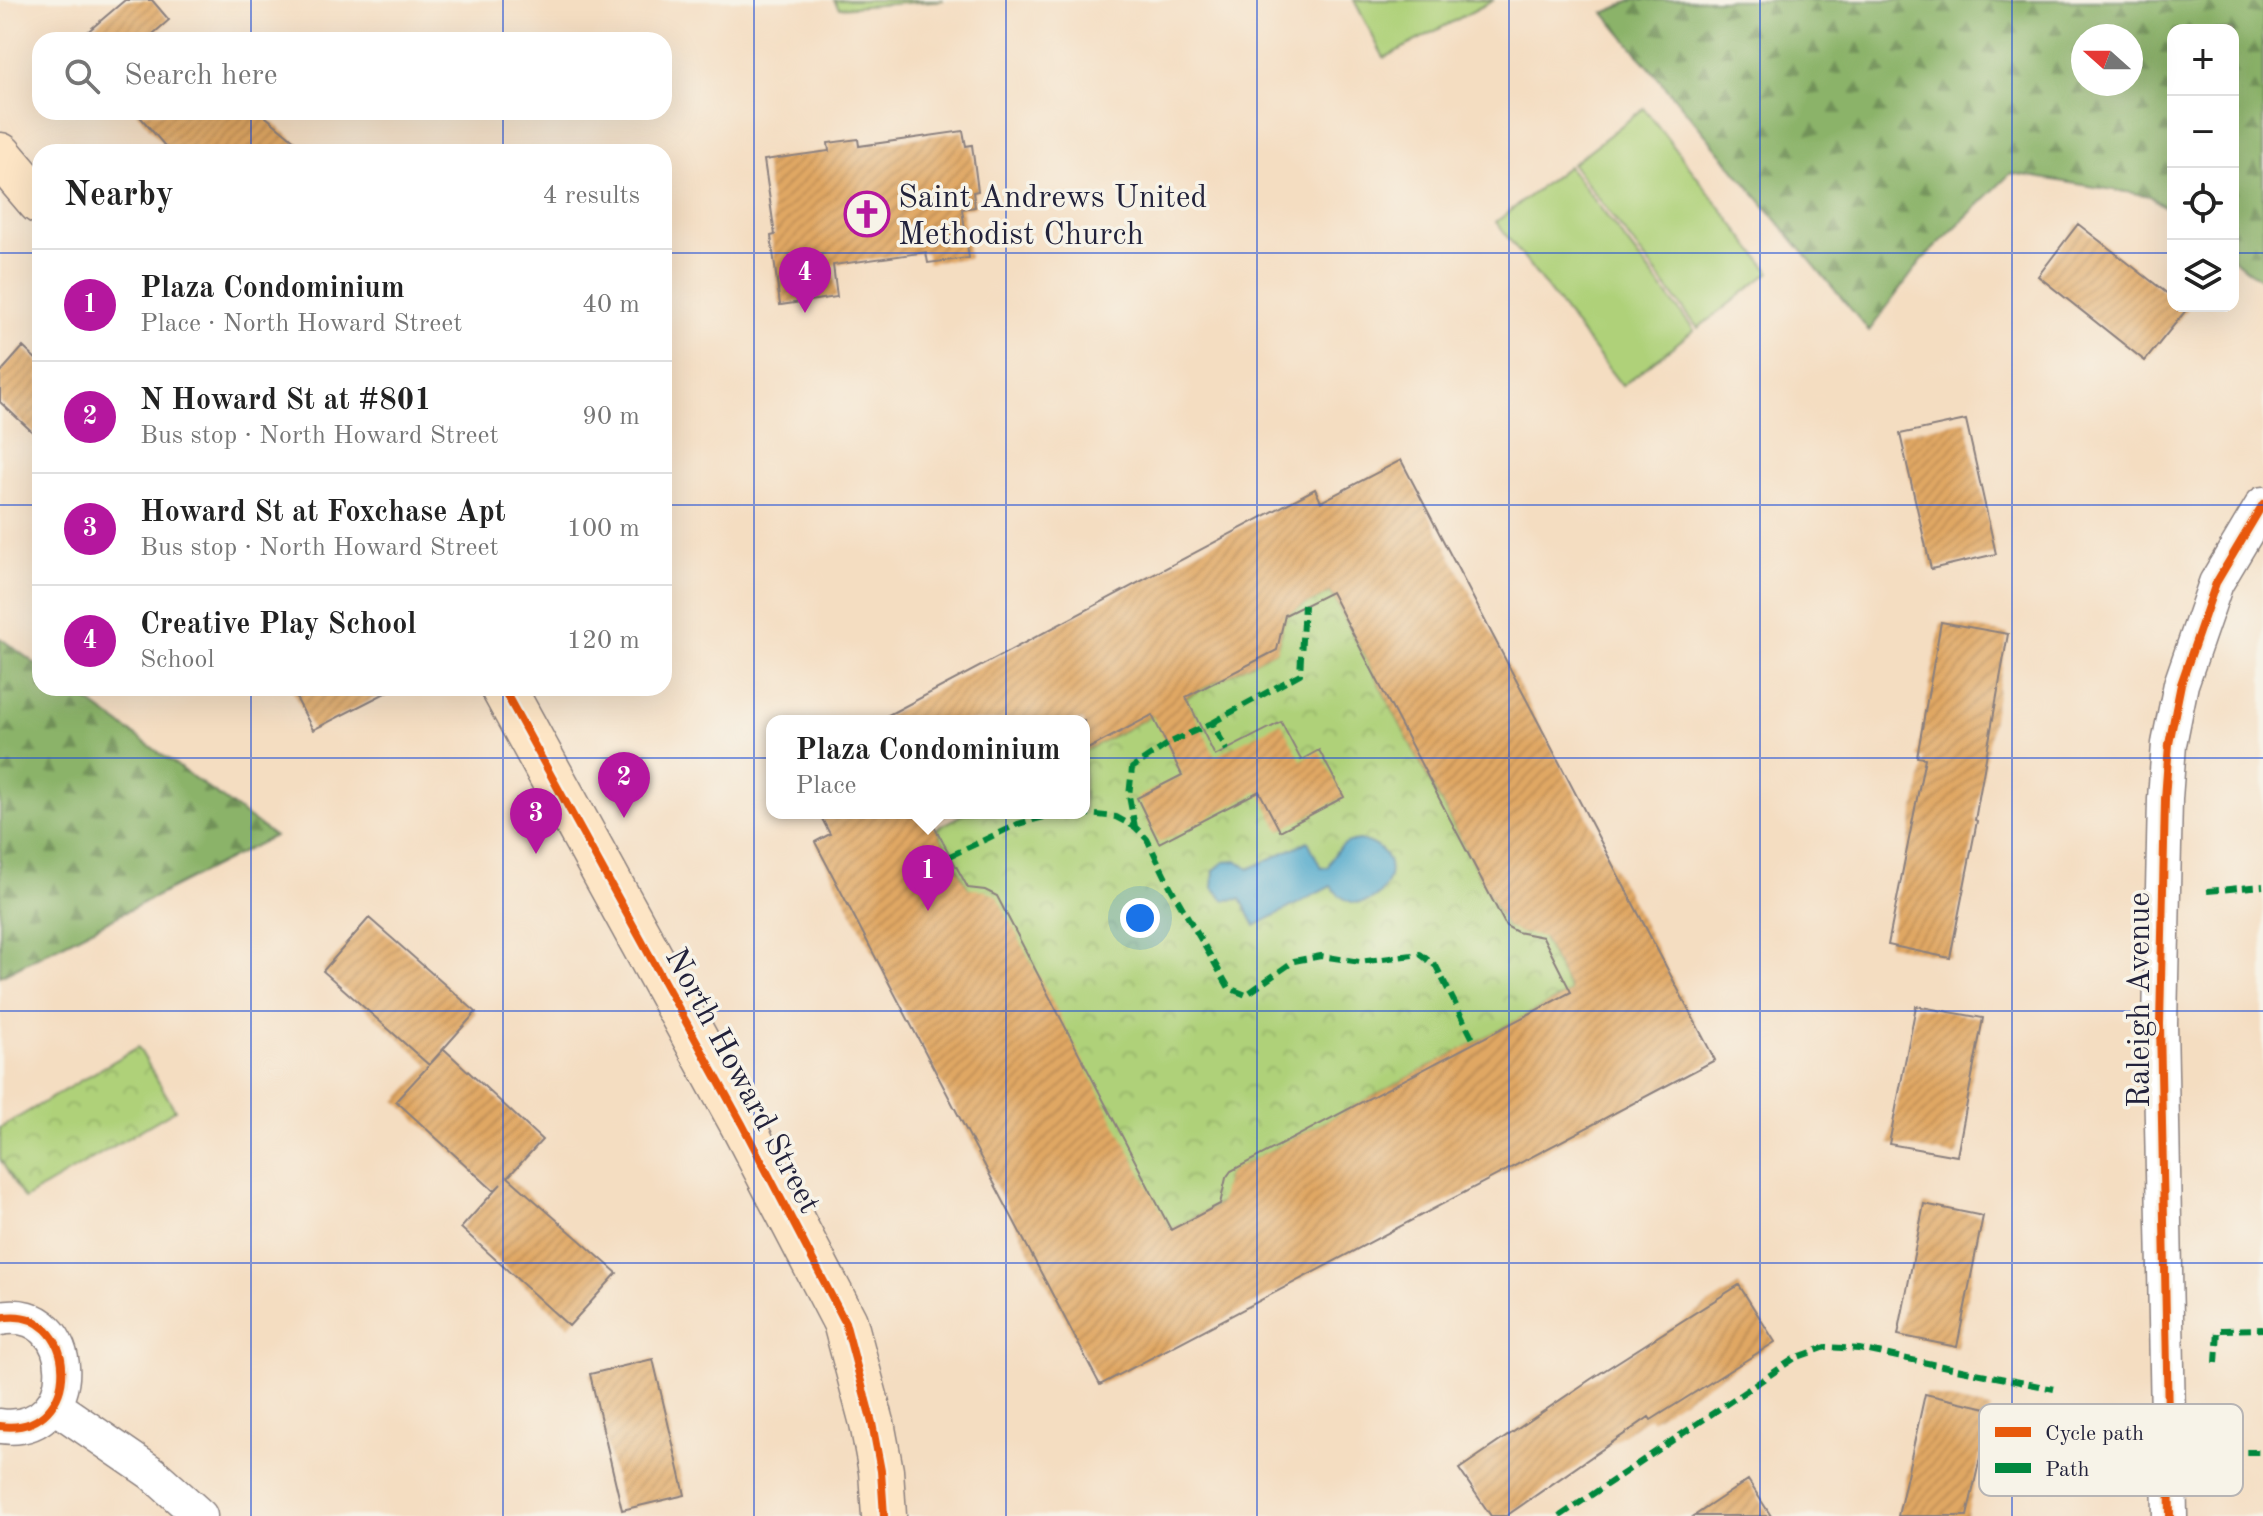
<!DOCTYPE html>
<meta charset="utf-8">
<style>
:root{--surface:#fff;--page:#f6f6f6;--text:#222;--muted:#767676;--line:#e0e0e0;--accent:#b5179e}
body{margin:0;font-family:"Old Standard TT",serif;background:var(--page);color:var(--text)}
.controls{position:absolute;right:24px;top:24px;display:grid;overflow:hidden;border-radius:16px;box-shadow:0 8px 32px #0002}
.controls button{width:72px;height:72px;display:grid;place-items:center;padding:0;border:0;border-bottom:2px solid var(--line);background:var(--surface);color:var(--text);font:40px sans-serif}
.compass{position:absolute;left:2071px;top:24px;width:72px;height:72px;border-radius:50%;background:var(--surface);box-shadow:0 8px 32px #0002;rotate:291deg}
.you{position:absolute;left:1140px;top:918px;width:28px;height:28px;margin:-20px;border:6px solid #fff;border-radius:50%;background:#1a73e8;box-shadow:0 0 0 12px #1a73e833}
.badge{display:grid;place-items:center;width:52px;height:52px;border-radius:50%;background:var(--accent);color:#fff;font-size:26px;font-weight:700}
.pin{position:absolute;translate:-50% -66px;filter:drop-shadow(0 2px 4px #0008)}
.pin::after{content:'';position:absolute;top:42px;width:28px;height:24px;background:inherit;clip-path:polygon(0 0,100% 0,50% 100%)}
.popup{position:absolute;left:766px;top:715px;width:324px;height:104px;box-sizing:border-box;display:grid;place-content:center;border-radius:16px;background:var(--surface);filter:drop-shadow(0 2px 6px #0005);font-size:26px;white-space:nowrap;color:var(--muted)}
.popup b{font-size:30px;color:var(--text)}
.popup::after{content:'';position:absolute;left:50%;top:100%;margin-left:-16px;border:16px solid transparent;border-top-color:var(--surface)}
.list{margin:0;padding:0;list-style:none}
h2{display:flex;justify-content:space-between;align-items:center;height:104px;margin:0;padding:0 32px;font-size:34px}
h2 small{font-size:26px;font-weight:400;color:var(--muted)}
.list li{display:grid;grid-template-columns:52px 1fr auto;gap:24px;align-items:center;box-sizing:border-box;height:112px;padding:0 32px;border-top:2px solid var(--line)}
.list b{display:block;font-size:30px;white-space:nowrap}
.list p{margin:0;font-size:26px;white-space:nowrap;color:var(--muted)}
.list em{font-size:26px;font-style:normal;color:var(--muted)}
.icon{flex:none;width:44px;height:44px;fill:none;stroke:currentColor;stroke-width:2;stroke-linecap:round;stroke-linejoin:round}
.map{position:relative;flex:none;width:2263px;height:1516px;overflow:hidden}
.search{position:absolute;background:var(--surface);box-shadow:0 8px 32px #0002;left:32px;top:32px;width:640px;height:88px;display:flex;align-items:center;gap:20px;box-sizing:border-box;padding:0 28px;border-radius:24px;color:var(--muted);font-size:30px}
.panel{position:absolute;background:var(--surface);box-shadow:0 8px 32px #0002;left:32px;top:144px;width:640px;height:552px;border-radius:24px}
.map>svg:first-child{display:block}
</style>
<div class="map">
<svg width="2263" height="1516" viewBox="0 0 2263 1516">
<defs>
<pattern id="forest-firs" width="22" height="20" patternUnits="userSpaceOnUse" patternTransform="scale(2)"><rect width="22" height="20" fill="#8bb369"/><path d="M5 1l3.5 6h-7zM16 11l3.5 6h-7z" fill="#719158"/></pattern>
<pattern id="park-crowns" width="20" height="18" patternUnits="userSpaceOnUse" patternTransform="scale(2)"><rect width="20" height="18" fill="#afd179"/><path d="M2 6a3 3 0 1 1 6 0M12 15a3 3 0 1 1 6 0" fill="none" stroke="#96b36a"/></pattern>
<pattern id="building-hatch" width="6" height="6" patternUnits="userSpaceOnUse" patternTransform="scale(2)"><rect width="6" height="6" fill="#e0a763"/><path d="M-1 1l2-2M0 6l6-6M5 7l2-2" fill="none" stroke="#c08f57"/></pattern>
</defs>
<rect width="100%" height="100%" fill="#f7f3e8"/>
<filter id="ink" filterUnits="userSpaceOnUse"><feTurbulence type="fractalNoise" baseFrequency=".0125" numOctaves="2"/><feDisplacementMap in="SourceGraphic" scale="16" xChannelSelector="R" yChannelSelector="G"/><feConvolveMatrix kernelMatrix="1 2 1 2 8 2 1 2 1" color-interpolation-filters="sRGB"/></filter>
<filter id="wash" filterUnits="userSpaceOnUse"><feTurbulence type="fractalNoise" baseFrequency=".006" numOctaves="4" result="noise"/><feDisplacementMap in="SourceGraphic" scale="32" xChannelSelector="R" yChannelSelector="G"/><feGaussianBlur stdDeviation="1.8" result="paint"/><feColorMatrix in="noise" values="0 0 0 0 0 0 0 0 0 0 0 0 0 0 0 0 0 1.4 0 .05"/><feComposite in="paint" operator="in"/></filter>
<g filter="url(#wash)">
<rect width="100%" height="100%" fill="#f4ddc1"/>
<path fill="#afd179" stroke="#687a5a" stroke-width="2" d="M 1354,0 L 1494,0 L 1384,58 Z
M 1644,108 L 1770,272 L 1698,328 L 1572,164 Z
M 1568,166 L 1694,330 L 1622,386 L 1496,222 Z"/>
<path fill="url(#forest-firs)" stroke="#566a52" stroke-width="2" fill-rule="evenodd" d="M 1634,0 L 2263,0 L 2263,281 L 2233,259 L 2233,30 L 2173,30 L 2173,213 L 2150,196 L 2011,173 L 1922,260 L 1869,331 L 1604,13 ZM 2083,36 L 2131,36 L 2131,84 L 2083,84 Z
M 0,638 L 40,667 L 40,688 L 70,688 L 274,836 L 0,976 Z"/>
<path fill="url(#park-crowns)" stroke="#687a5a" stroke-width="2" d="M 834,0 L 944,0 L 839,8 Z
M 1331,592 L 1506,926 L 1525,934 L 1538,928 L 1571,992 L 1232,1171 L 1226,1178 L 1227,1200 L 1171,1230 L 968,888 L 936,829 L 965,813 L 1084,813 L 1084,751 L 1276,650 L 1282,630 L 1276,619 Z
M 138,1047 L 175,1110 L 24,1199 L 0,1159 L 0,1128 Z"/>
<path fill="#4ea7cb" stroke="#386483" stroke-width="2" d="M 1360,840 C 1424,854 1370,938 1331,886 L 1255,926 L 1241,899 L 1224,900 L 1213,888 L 1214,870 L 1224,862 L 1238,861 L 1249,869 L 1308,841 L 1321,868 L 1328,867 C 1334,851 1342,841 1360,840 Z"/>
<g id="blocks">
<path fill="url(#building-hatch)" d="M 125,0 L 152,0 L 169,20 L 146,40 L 78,40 Z
M 136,112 L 260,112 L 308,152 L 170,152 Z
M 963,131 L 966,146 L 972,145 L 978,191 L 973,192 L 975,207 L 962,209 L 969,258 L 928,263 L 926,252 L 833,265 L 837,297 L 780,305 L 771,236 L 775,235 L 764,160 L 829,151 L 828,143 L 858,139 L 859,146 Z
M 2078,224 L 2173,298 L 2173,306 L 2183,306 L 2187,309 L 2145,361 L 2038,276 Z
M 23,347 L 40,363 L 40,439 L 0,402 L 0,373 Z
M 1966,420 L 1996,554 L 1931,569 L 1900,434 Z
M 1401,460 L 1715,1060 L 1100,1385 L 815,842 L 830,834 L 819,813 L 927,813 L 968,888 L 985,890 L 997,896 L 1171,1230 L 1220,1204 L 1226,1178 L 1231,1171 L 1571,992 L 1543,937 L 1517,932 L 1506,926 L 1331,592 L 1285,615 L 1277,650 L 1186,697 L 1215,756 L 1281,722 L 1301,760 L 1319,750 L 1344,797 L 1280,831 L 1259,791 L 1159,843 L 1137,798 L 1182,775 L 1152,715 L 1084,751 L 1084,721 L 877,721 L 1315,489 L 1321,502 Z
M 1941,622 L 2008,634 L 1975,820 L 1977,821 L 1950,958 L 1888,945 L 1925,758 L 1917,757 Z
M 291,688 L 395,688 L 313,730 Z
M 369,918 L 476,1012 L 429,1065 L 323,971 Z
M 1916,1006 L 1983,1018 L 1957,1156 L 1889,1144 Z
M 444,1049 L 542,1140 L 508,1177 L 617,1273 L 569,1326 L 461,1228 L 501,1184 L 494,1191 L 396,1101 Z
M 1924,1204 L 1983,1216 L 1957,1347 L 1898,1335 Z
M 1739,1285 L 1775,1342 L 1651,1420 L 1649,1417 L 1506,1516 L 1491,1516 L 1459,1469 L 1591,1379 Z
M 653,1359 L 685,1495 L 622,1510 L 590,1374 Z
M 1925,1394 L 1991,1409 L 1967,1516 L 1898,1516 Z
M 1748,1480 L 1771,1516 L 1694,1516 Z"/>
</g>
</g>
<g filter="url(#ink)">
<use href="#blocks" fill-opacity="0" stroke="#8b807e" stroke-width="2"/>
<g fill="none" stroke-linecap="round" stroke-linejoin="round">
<g stroke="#8b807e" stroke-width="37">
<path id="street" d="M 0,1318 C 80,1302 86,1437 0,1426
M 53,1405 L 152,1473 L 200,1516
M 2170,1516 L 2160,1024 L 2165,799 L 2169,744 L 2181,684 L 2216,583 L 2263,504"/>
</g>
<g stroke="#8b807e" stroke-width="47">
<path id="secondary" d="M 0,155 L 40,202
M 503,688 L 742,1124 L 845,1322 L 872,1423 L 881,1471 L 884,1516"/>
</g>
<use href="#street" stroke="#fff" stroke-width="34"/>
<use href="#secondary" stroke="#fde5c5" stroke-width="44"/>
<path stroke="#00873e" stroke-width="6" stroke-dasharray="12 6" stroke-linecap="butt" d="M 1212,723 L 1300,674 L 1304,605
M 1078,813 L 1116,817 L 1135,827 L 1147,839 L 1171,888 L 1229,988 L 1246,995 L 1294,961 L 1321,956 L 1360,962 L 1420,954 L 1436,966 L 1475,1043
M 1135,827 L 1129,796 L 1132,768 L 1171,742 L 1212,723 L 1227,750
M 950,856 L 1018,824 L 1059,813
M 2207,891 L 2263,886
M 2216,1363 L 2218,1330 L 2263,1329
M 2213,1426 L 2219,1452 L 2263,1452
M 1560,1516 L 1795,1358 L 1826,1347 L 1859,1349 L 2054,1389"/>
<g stroke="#f7f3e8" stroke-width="13">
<path id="cycleway" d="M 503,688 L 742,1124 L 845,1322 L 872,1423 L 881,1471 L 884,1516
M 0,1318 C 80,1302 86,1437 0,1426
M 2170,1516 L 2160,1024 L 2165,799 L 2169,744 L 2181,684 L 2216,583 L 2263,504"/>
</g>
<use href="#cycleway" stroke="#e8590c" stroke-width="8"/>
</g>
</g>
<path fill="none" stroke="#1d4ed8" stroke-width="2" stroke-opacity="0.55" d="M 251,0 L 251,40M 503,0 L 503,40M 754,0 L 754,1516M 1006,0 L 1006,1516M 1257,0 L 1257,1516M 1509,0 L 1509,1516M 1760,0 L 1760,1516M 2012,0 L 2012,1516M 251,112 L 251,152M 503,112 L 503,152M 0,253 L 40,253M 664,253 L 2173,253M 2233,253 L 2263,253M 0,505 L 40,505M 664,505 L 2263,505M 251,688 L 251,1516M 503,688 L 503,1516M 0,758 L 2263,758M 0,1011 L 2263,1011M 0,1263 L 2263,1263"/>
<defs>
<g id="church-ring" transform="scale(2.3)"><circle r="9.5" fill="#f7f3e8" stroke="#b5179e" stroke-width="1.5"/><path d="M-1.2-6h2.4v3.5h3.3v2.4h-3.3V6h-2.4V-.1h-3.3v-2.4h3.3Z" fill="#b5179e"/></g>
</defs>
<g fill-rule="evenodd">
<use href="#church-ring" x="867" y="214"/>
</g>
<g text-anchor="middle" stroke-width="7" stroke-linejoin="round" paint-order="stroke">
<g font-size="32" fill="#22223b" stroke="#f7f3e8" text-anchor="start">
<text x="898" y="207">Saint Andrews United<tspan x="898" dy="37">Methodist Church</tspan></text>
</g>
<g font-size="32" fill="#22223b" stroke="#f7f3e8">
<text transform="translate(2138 1000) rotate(-90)" y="11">Raleigh Avenue</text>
<text transform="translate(744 1080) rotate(62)" y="11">North Howard Street</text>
</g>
</g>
<rect x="1979" y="1404" width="264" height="92" rx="12" fill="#f7f3e8" stroke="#b7b4b4" stroke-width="2"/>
<rect x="1995" y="1427" width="36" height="10" fill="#e8590c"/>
<rect x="1995" y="1463" width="36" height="10" fill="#00873e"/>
<g font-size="22" fill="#22223b">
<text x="2045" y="1440">Cycle path</text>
<text x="2045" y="1476">Path</text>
</g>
</svg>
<div class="controls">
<button>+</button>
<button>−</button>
<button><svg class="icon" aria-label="locate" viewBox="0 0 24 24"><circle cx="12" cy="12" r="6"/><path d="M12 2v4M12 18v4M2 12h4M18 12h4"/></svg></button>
<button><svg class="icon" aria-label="layers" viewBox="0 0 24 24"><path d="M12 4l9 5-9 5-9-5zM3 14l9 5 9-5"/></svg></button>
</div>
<svg class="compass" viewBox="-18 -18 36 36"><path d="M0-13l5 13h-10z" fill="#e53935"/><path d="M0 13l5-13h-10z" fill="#767676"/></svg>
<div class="you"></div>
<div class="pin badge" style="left:928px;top:911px">1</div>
<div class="popup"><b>Plaza Condominium</b>Place</div>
<div class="pin badge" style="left:624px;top:818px">2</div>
<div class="pin badge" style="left:536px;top:854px">3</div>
<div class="pin badge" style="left:805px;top:313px">4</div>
<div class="search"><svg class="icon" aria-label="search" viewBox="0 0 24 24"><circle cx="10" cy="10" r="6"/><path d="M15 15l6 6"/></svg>Search here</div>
<section class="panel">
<h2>Nearby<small>4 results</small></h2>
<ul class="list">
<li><span class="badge">1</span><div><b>Plaza Condominium</b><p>Place · North Howard Street</p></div><em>40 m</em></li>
<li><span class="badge">2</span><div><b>N Howard St at #801</b><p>Bus stop · North Howard Street</p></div><em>90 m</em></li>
<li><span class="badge">3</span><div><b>Howard St at Foxchase Apt</b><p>Bus stop · North Howard Street</p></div><em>100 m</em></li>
<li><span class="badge">4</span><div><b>Creative Play School</b><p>School</p></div><em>120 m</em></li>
</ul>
</section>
</div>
